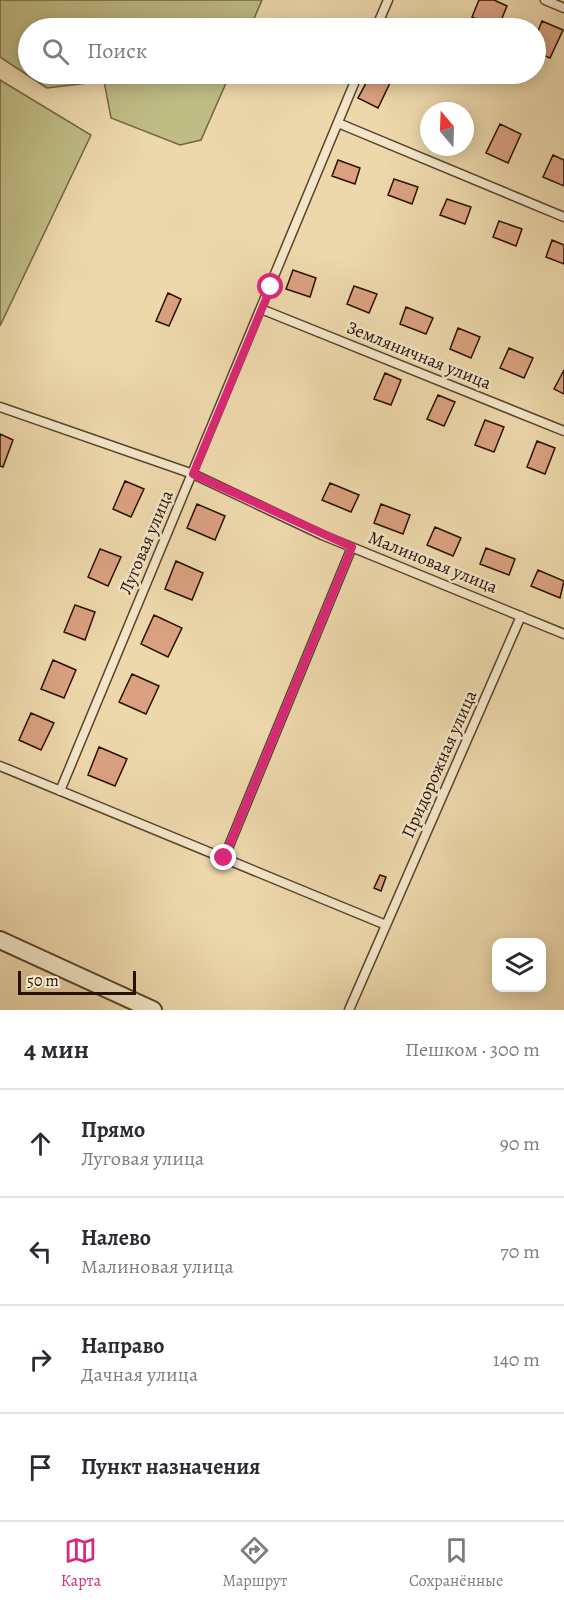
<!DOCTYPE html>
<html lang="ru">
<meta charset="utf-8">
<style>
:root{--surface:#fff;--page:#f2f2f3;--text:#2b2b33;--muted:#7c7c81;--line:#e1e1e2;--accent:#db2777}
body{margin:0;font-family:Alegreya,serif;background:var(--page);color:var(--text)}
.controls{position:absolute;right:18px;bottom:18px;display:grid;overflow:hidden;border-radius:12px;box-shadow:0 3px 15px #0003}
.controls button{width:54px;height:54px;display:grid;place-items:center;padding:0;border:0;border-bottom:2px solid var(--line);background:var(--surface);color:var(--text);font:30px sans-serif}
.compass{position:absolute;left:420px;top:102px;width:54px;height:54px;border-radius:50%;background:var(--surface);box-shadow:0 3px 15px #0003;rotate:341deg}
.scale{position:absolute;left:18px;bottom:15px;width:118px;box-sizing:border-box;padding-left:6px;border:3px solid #291005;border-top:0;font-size:16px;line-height:21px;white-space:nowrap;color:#291005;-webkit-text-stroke:4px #f3e6c8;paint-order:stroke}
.stop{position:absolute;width:18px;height:18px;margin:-14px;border:4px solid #db2777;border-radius:50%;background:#fff}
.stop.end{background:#db2777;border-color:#fff;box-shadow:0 2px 6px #0008}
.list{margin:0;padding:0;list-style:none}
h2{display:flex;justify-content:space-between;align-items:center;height:78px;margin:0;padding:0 24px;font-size:26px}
h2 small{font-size:20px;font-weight:400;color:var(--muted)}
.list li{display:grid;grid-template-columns:39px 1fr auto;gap:18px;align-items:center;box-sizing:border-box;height:108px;padding:0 24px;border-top:2px solid var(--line)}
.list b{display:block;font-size:22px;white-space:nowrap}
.list p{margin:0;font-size:20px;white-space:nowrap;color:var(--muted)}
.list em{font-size:20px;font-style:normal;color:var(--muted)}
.icon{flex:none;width:33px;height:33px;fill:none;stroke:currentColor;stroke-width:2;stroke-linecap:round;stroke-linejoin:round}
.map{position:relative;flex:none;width:564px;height:1010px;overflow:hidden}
.search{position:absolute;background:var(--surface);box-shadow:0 3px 15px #0003;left:18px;right:18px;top:18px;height:66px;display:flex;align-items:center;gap:15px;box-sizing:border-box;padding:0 21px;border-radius:33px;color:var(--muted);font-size:22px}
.sheet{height:510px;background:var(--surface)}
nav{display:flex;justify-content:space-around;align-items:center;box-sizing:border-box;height:84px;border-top:2px solid var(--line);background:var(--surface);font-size:16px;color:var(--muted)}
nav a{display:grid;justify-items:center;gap:3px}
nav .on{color:var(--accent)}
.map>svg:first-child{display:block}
</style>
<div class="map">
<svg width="564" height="1010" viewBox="0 0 564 1010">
<rect width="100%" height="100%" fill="#edd8ab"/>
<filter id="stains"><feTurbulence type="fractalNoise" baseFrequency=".00333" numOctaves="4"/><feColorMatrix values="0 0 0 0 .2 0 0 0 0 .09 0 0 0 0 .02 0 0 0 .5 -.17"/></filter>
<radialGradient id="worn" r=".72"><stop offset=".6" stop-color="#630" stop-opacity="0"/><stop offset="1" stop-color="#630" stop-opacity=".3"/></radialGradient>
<path fill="#bfbc84" stroke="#746644" stroke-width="1.5" d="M 0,0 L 262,0 L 250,28 L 28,28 L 28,74 L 230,74 L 201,140 L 180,145 L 111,118 L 104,81 L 47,88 L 0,57 Z
M 0,80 L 91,135 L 0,326 Z"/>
<path fill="#daa180" stroke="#291005" stroke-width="1.5" d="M 479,0 L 494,0 L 507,6 L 498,28 L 472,17 Z
M 542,21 L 563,30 L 550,58 L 536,52 L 536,36 Z
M 371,74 L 391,81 L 378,108 L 358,98 Z
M 500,124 L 521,134 L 508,163 L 486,153 Z
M 553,155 L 564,160 L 564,186 L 543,177 Z
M 338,160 L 360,168 L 355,184 L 332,176 Z
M 394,179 L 418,187 L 412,204 L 388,195 Z
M 447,199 L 471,207 L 465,224 L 440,215 Z
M 499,221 L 522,229 L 516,246 L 493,237 Z
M 552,240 L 564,245 L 564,264 L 546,257 Z
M 293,270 L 316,278 L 310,297 L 286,289 Z
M 354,286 L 377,294 L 369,313 L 347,304 Z
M 168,293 L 181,299 L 169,326 L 156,321 Z
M 406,307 L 433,318 L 426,334 L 400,324 Z
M 458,328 L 480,337 L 471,358 L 450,349 Z
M 509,348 L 533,358 L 524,378 L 500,368 Z
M 564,370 L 564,394 L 554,389 Z
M 385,373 L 401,380 L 391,405 L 374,399 Z
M 438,395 L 455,402 L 444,426 L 427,419 Z
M 485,420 L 504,427 L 494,452 L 475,445 Z
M 0,434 L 13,440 L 3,467 L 0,466 Z
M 537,441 L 555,448 L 545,474 L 527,467 Z
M 125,481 L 144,489 L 131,517 L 113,509 Z
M 330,483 L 359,495 L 351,512 L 322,500 Z
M 197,504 L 225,516 L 215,540 L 187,528 Z
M 381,504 L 410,515 L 403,534 L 374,523 Z
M 435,527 L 461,538 L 453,556 L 427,545 Z
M 486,548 L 515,559 L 509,575 L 480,564 Z
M 100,549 L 121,557 L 108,586 L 88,577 Z
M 176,561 L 203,573 L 192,600 L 165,589 Z
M 538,570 L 564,581 L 560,598 L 531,586 Z
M 75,605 L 95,612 L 85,640 L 64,632 Z
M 154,615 L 182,628 L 168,657 L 141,644 Z
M 53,660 L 76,670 L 64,698 L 41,689 Z
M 132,674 L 159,686 L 146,714 L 119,702 Z
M 31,713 L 54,723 L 41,750 L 19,740 Z
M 99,747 L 127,759 L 115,786 L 88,775 Z
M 380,875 L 386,877 L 381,891 L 374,888 Z"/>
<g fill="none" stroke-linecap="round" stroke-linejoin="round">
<g stroke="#5a422e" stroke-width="11">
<path id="service" d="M 545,0 L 564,8
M 376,28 L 388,0
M 338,123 L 564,217
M 261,309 L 564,431
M 0,407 L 193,474 L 322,535 L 564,634
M 0,766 L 386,925
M 60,791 L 358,74
M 224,858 L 352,547
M 349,1010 L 521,616"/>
</g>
<g stroke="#5a422e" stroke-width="20">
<path id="minor" d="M 0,940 L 153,1010"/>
</g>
<use href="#service" stroke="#f3e6c8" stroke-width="8"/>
<use href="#minor" stroke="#f3e6c8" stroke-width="16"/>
</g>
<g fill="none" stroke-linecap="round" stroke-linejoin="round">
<path stroke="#db2777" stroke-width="8" d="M 224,858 L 352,547 L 193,474 L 271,287"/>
</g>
<g text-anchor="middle" stroke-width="5" stroke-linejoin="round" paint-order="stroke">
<g font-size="18" fill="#291005" stroke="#f3e6c8">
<text transform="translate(419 355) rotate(22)" y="6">Земляничная улица</text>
<text transform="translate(146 542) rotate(-67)" y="6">Луговая улица</text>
<text transform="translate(433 562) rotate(22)" y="6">Малиновая улица</text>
<text transform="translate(439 764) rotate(-66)" y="6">Придорожная улица</text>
</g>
</g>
<rect width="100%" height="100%" filter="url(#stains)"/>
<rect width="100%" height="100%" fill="url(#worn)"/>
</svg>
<div class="controls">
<button><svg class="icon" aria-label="layers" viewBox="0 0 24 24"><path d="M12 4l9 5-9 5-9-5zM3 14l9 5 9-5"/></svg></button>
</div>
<svg class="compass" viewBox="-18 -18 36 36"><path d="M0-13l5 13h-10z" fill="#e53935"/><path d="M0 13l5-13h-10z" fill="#7c7c81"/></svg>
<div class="scale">50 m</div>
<div class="stop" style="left:271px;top:287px"></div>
<div class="stop end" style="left:224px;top:858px"></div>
<div class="search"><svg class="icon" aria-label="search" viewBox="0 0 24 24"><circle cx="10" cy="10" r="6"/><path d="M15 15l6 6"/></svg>Поиск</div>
</div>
<section class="sheet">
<h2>4 мин<small>Пешком · 300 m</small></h2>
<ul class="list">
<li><svg class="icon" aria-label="ahead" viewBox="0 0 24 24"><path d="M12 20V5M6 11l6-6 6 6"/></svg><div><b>Прямо</b><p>Луговая улица</p></div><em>90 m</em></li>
<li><svg class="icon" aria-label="left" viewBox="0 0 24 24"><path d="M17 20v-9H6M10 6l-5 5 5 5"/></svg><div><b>Налево</b><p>Малиновая улица</p></div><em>70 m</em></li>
<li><svg class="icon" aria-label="right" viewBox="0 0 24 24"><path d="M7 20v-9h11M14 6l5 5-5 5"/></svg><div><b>Направо</b><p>Дачная улица</p></div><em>140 m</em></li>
<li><svg class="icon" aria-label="arrive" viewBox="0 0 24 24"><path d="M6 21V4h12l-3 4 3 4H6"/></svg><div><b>Пункт назначения</b></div></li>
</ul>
</section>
<nav>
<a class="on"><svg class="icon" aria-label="map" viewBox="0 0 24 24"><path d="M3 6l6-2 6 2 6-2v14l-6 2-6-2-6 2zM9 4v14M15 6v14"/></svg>Карта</a>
<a><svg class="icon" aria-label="directions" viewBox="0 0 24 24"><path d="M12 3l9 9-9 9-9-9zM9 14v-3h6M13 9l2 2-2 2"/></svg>Маршрут</a>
<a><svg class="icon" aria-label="saved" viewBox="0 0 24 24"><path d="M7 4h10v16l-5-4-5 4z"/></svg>Сохранённые</a>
</nav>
